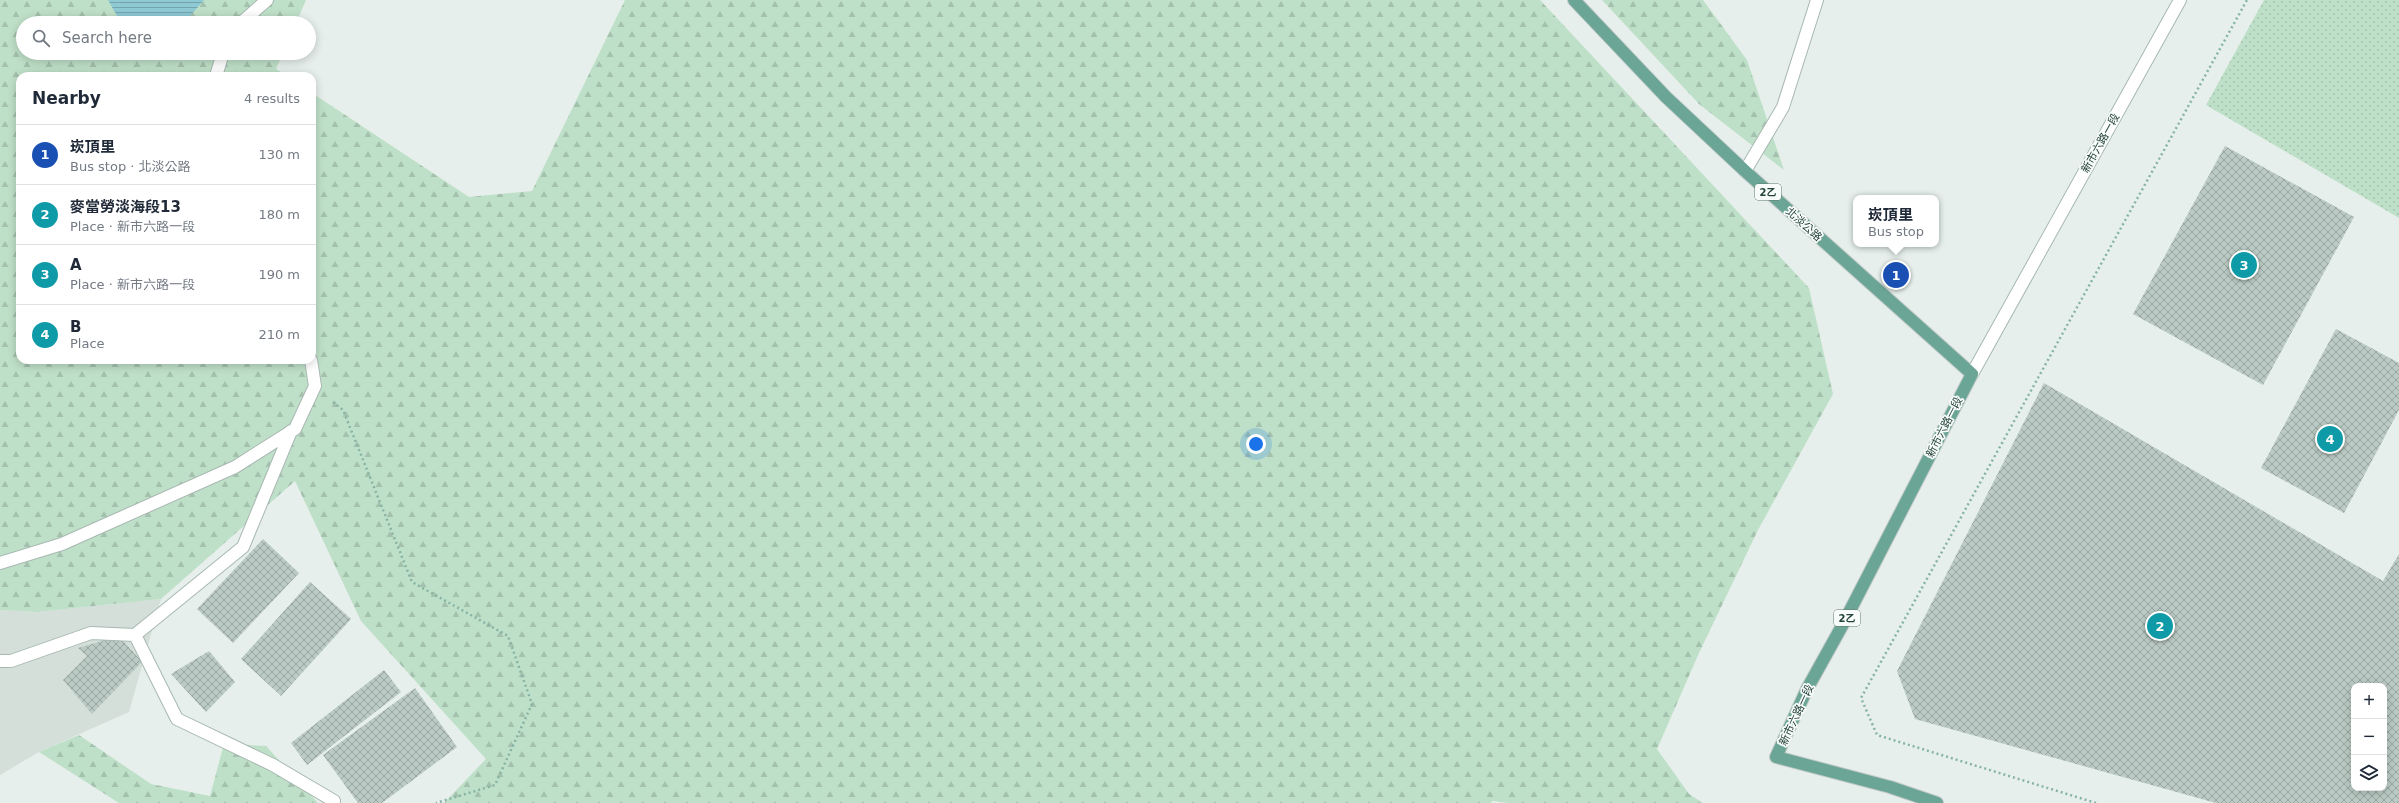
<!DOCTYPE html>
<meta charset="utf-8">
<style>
:root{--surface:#fff;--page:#f6f6f7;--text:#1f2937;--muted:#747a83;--line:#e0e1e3;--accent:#0b8043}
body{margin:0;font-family:"DejaVu Sans","Noto Sans TC",sans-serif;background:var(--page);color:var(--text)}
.controls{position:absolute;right:12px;bottom:12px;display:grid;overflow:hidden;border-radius:8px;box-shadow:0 2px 10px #0003}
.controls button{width:36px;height:36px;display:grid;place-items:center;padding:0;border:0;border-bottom:1px solid var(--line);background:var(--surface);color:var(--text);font:20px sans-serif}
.you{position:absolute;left:1256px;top:444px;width:14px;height:14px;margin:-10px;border:3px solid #fff;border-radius:50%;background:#1a73e8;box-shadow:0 0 0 6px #1a73e833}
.badge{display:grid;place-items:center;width:26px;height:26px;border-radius:50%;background:var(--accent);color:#fff;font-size:13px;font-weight:700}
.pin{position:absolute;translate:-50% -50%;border:2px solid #fff;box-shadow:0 1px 4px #0006}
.popup{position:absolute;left:1853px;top:195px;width:86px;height:52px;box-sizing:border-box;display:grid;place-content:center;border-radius:8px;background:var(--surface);filter:drop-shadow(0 1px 3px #0005);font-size:13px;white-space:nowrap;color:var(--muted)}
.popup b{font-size:15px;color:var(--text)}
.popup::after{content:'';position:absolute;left:50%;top:100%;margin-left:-8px;border:8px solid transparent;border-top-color:var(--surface)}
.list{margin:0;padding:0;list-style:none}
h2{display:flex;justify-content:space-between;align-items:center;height:52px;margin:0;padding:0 16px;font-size:17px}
h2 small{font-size:13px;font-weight:400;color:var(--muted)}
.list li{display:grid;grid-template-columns:26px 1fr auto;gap:12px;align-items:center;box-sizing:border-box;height:60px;padding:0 16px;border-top:1px solid var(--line)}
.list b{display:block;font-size:15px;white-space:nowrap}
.list p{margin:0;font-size:13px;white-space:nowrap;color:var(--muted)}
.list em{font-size:13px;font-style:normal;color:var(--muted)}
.icon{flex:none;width:22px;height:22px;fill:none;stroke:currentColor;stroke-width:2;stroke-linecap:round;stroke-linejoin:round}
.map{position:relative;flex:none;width:2399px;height:803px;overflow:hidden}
.search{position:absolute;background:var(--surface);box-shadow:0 2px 10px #0003;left:16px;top:16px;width:300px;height:44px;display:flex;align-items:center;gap:10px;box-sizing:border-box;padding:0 14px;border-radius:22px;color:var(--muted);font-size:15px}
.panel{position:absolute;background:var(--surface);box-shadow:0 2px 10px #0003;left:16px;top:72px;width:300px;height:292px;border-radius:12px}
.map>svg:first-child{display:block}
</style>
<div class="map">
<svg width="2399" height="803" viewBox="0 0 2399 803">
<defs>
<pattern id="grass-dots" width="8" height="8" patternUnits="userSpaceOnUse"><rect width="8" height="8" fill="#bfe0c8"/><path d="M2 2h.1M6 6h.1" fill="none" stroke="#a4c1ad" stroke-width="1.8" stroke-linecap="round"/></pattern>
<pattern id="forest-firs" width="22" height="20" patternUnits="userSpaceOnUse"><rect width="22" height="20" fill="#bfe0c8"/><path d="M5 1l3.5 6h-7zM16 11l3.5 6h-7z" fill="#a4c1ad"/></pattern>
<pattern id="water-rules" width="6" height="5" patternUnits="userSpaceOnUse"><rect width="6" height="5" fill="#8ec9d4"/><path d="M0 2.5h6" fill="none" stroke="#74a5ad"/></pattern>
<pattern id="building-cross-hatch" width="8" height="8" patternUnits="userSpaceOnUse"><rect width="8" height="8" fill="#bbcac4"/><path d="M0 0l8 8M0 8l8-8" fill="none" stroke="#98a6a0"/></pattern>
</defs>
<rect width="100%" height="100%" fill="#e6efeb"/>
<path fill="#d4dfda" d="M 161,599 L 129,712 L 39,752 L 0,775 L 0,610 L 37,612 Z"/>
<path fill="url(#grass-dots)" d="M 2264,0 L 2399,0 L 2399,218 L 2206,105 Z"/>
<path fill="url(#forest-firs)" d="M 0,0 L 306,0 L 296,23 L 23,23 L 23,53 L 283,53 L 276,69 L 287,76 L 20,76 L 20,360 L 312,360 L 312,93 L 469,197 L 532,191 L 625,0 L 1540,0 L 1809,288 L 1833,394 L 1758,530 L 1699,653 L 1657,749 L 1689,794 L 1703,803 L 1508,803 L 1493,801 L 1490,803 L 444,803 L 486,759 L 361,621 L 295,481 L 161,599 L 37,612 L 0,610 Z
M 1602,0 L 1703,0 L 1747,60 L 1784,170 L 1699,104 Z
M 79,735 L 151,784 L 210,796 L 224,744 L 266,746 L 318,803 L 119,803 L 39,752 Z"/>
<path fill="url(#water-rules)" d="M 108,0 L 204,0 L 184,23 L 121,23 Z"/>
<path fill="url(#building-cross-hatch)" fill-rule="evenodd" d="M 2225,146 L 2354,217 L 2263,385 L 2133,314 Z
M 2336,329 L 2399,363 L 2399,410 L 2344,513 L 2261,468 Z
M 2044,383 L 2383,581 L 2399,554 L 2399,803 L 2216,803 L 1915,719 L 1897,671 ZM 2354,686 L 2384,686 L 2384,788 L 2354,788 Z
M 263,539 L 299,573 L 233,643 L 197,609 Z
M 310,582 L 351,619 L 281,696 L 241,659 Z
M 119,636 L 142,662 L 92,714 L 63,680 L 87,656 L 78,648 Z
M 209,651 L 235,682 L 206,712 L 171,674 Z
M 384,670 L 401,692 L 307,765 L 291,743 Z
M 415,688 L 457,747 L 382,803 L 358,803 L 323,755 Z"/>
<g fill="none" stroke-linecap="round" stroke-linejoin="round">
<g stroke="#a8b8b2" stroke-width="14">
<path id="minor" d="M 241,23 L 267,0
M 216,76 L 223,53
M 1745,171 L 1783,107 L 1817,0
M 1972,374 L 2180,0
M 0,563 L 62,544 L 235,467 L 295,429 L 315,386 L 311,360
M 135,635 L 243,547 L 291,431
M 0,661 L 11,661 L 91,633 L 135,635 L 177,719 L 273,765 L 334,801"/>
</g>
<g stroke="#c2cac8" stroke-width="14">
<path id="major" d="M 1574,0 L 1666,97 L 1745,171 L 1972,374 L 1842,626 L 1807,689 L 1776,757 L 1890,787 L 1937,803"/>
</g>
<path stroke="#86b3a5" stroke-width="2.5" stroke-dasharray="2 3" stroke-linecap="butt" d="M 333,402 L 343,410 L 412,582 L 508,636 L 532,704 L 495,785 L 436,803
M 2096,803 L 1877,735 L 1861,698 L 2247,0"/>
<use href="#minor" stroke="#fff" stroke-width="12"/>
<use href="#major" stroke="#6aa596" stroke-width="12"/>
</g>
<g text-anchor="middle" stroke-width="3.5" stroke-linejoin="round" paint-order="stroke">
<g fill="#f7fbf9" stroke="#637a73" stroke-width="1">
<rect x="1755" y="184" width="26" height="16" rx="3"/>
<rect x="1834" y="610" width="26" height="16" rx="3"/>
</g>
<g font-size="10" font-weight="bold" fill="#24423a">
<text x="1768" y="196">2乙</text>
<text x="1847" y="622">2乙</text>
</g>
<g font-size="11" fill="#24423a" stroke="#f7fbf9">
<text transform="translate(2100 143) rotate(-61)" y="4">新市六路一段</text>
<text transform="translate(1804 224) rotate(42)" y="4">北淡公路</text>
<text transform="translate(1944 427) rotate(-63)" y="4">新市六路一段</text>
<text transform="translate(1796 715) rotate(-65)" y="4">新市六路一段</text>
</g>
</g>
</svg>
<div class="controls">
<button>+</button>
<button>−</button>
<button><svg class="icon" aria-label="layers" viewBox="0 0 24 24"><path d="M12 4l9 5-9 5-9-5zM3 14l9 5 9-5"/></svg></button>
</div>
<div class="you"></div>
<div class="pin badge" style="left:1896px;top:275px;background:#1a4fb4">1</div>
<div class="popup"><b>崁頂里</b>Bus stop</div>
<div class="pin badge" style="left:2160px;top:626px;background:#0f9aa8">2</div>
<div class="pin badge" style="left:2244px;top:265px;background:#0f9aa8">3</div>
<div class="pin badge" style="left:2330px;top:439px;background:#0f9aa8">4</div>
<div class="search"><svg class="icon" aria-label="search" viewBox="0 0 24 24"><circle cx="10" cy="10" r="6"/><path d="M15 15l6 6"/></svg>Search here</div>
<section class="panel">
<h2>Nearby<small>4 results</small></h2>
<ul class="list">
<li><span class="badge" style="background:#1a4fb4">1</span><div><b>崁頂里</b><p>Bus stop · 北淡公路</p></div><em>130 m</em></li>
<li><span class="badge" style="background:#0f9aa8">2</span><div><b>麥當勞淡海段13</b><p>Place · 新市六路一段</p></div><em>180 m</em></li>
<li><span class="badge" style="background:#0f9aa8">3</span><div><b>A</b><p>Place · 新市六路一段</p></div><em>190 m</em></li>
<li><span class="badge" style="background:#0f9aa8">4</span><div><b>B</b><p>Place</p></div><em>210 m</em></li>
</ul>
</section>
</div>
